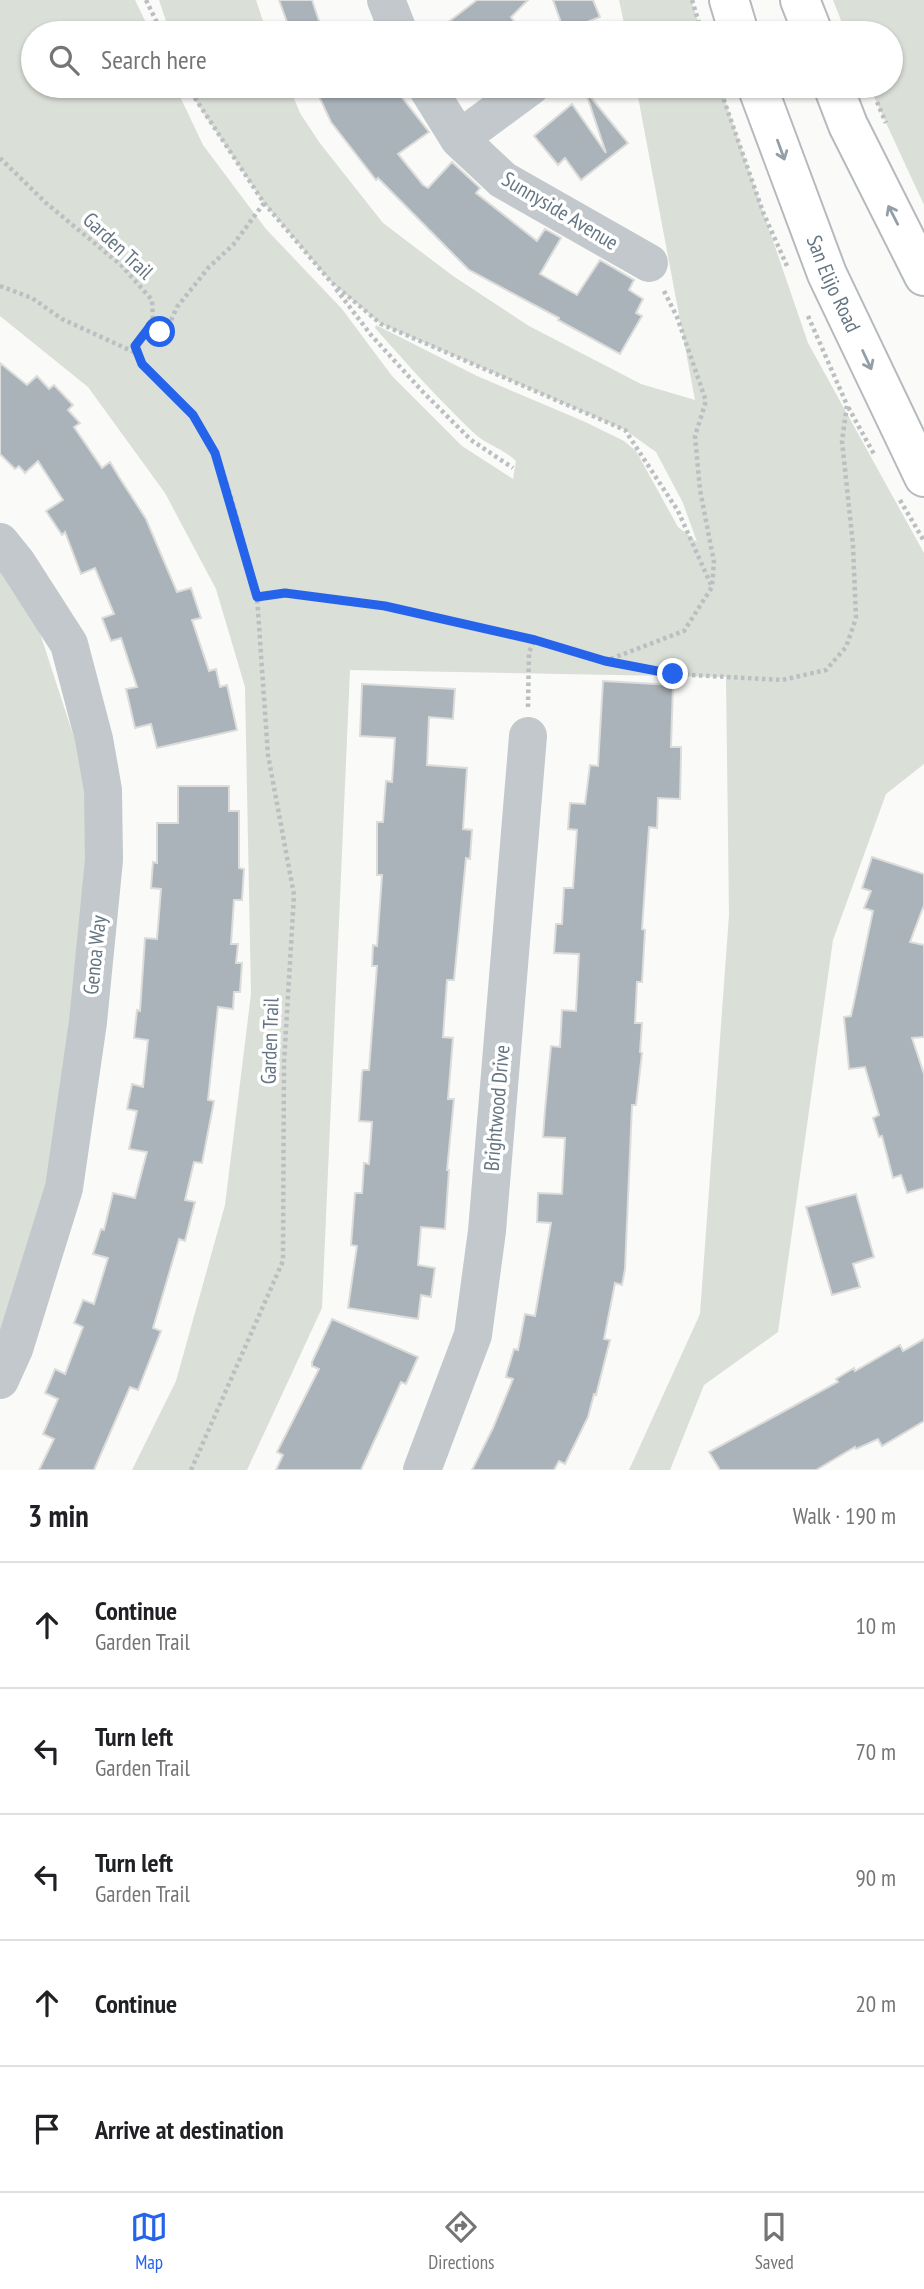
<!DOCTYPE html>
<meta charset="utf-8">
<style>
:root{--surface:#fff;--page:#f2f2f2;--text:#202124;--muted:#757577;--line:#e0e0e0;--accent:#2563eb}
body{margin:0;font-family:"PT Sans Narrow",sans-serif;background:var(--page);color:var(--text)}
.stop{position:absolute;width:21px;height:21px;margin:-16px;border:5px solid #2563eb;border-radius:50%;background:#fff}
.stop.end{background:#2563eb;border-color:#fff;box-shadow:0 2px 7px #0008}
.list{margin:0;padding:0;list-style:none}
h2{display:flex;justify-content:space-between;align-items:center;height:91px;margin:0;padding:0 28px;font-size:30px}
h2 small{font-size:23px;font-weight:400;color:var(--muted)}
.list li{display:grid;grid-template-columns:46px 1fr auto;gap:21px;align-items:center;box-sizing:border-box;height:126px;padding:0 28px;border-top:2px solid var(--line)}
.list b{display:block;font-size:26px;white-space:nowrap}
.list p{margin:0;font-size:23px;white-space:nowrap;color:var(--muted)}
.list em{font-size:23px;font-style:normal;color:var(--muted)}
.icon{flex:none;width:38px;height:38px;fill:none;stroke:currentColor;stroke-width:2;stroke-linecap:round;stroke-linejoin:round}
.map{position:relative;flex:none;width:924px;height:1470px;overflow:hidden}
.search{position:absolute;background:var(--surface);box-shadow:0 2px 5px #0004;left:21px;right:21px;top:21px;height:77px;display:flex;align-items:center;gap:18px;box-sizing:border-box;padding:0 24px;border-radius:38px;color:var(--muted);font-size:26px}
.sheet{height:721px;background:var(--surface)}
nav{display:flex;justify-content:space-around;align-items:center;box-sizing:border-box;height:98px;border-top:2px solid var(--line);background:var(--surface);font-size:19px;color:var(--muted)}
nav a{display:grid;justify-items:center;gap:4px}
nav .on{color:var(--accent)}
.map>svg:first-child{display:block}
</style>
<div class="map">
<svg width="924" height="1470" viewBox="0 0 924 1470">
<rect width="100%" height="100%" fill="#fafaf8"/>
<path fill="#dadfd7" d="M 0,0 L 135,0 L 151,33 L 33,33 L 33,86 L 175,86 L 203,145 L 266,229 L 342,309 L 392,376 L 462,446 L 513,479 L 516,461 C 504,449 487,445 475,434 C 440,401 407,364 375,328 L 376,325 L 477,376 L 583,421 L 624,441 L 636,451 L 678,527 L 697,542 L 683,503 L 656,452 L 625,430 L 381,324 L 331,282 L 264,203 L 192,96 L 189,86 L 289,86 L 300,113 L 319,142 L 383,223 L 453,276 L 529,326 L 641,384 L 695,400 L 636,86 L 720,86 L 808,343 L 924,553 L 924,764 L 886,794 L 833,940 L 778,1332 L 704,1385 L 670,1470 L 629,1470 L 700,1314 L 729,915 L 726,677 L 350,670 L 322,1308 L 247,1470 L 132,1470 L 176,1381 L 225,1205 L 251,994 L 245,687 L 216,589 L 165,493 L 88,387 L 0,316 Z
M 159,0 L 256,0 L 267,33 L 170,33 Z
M 619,0 L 691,0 L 702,33 L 626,33 Z
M 833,0 L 924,0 L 924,205 L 869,86 L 891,86 L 891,33 L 846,33 Z
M 0,561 L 38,627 L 82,762 L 90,809 L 71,1066 L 40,1222 L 0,1345 Z"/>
<path fill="#aab3b9" stroke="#dcdcda" stroke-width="2" d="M 279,0 L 312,0 L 323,33 L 291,33 Z
M 477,0 L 528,0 L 511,17 L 522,33 L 434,33 Z
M 553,0 L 593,0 L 600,17 L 564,31 Z
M 314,86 L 393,86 L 429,132 L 398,154 L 423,185 L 428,188 L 452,162 L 480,188 L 476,193 L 537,241 L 545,229 L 561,238 L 540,274 L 577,295 L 600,260 L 634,280 L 629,290 L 643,299 L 636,313 L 642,316 L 620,354 L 558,320 L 559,318 L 469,270 L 378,178 L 376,180 L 331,122 Z
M 589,95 L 628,143 L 581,180 L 565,158 L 558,165 L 534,136 L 572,104 L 606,153 L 587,96 Z
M 0,363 L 27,385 L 37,376 L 49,389 L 54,385 L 73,405 L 68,410 L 80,423 L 74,427 L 102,468 L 110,462 L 119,477 L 146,519 L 177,592 L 191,588 L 201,618 L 192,620 L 209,671 L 216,669 L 220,687 L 227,685 L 237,730 L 157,748 L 151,724 L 135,728 L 126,689 L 137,687 L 121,638 L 111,641 L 102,618 L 114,614 L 95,568 L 81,574 L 65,532 L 62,535 L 46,511 L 63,500 L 38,461 L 25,473 L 19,466 L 15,469 L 0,454 Z
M 603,681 L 673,685 L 671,747 L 681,747 L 681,755 L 680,799 L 658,798 L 657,828 L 649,827 L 642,929 L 645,930 L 642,982 L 637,982 L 635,1023 L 642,1023 L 640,1052 L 642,1053 L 636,1105 L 632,1105 L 625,1269 L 622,1285 L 615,1283 L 604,1339 L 610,1340 L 596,1395 L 594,1394 L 588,1417 L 565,1464 L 559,1461 L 554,1470 L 472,1470 L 493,1428 L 513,1379 L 506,1377 L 507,1372 L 514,1349 L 518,1350 L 525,1314 L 535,1316 L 551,1223 L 537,1222 L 538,1193 L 562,1194 L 565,1138 L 543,1137 L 545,1110 L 551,1046 L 560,1047 L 562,1010 L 576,1011 L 579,954 L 554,953 L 556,924 L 562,924 L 564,888 L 573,888 L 577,830 L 568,829 L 570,803 L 585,804 L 590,765 L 598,766 Z
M 362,684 L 455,689 L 453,719 L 429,717 L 427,765 L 467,768 L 463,829 L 472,830 L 470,859 L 466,858 L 454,980 L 447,980 L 443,1037 L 453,1038 L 448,1099 L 454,1099 L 447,1170 L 449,1170 L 445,1229 L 421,1227 L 418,1265 L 435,1268 L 431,1297 L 421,1295 L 418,1319 L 348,1308 L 357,1246 L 351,1245 L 355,1193 L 362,1193 L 364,1163 L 369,1164 L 372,1122 L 359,1121 L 362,1073 L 363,1070 L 369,1070 L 377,966 L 372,966 L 373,945 L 377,946 L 382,875 L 377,875 L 377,822 L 383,822 L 386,781 L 392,782 L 395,738 L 360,736 Z
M 178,786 L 229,786 L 229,811 L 239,811 L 239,868 L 244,869 L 242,900 L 234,900 L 231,944 L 238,944 L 236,963 L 242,963 L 240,992 L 234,992 L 233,1009 L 218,1007 L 208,1100 L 214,1101 L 202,1163 L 194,1162 L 185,1200 L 195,1202 L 185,1241 L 179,1239 L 153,1328 L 161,1331 L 138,1390 L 130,1387 L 94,1470 L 39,1470 L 54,1439 L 43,1434 L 58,1399 L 45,1393 L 55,1369 L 65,1374 L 83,1327 L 74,1323 L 83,1300 L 94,1304 L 108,1258 L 93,1254 L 101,1229 L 104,1230 L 113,1193 L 135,1198 L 147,1152 L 129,1149 L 137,1111 L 127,1109 L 132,1084 L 143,1087 L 148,1040 L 134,1038 L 137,1010 L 140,1011 L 145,938 L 157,939 L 161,889 L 151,888 L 153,862 L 157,863 L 157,823 L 178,823 Z
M 872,857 L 924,874 L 924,905 L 910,942 L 924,945 L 924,1037 L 912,1038 L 924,1074 L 924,1188 L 907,1193 L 901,1175 L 893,1178 L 882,1136 L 879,1137 L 873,1118 L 879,1115 L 865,1067 L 849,1069 L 844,1017 L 851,1016 L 873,911 L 864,908 L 871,891 L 862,888 Z
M 856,1194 L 874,1257 L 853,1264 L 860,1287 L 832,1295 L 806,1207 Z
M 332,1319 L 418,1357 L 406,1384 L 401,1382 L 361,1470 L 276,1470 L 283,1455 L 277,1452 L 319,1369 L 312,1366 L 312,1362 Z
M 924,1339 L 924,1421 L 882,1446 L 878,1439 L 856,1449 L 855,1447 L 816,1470 L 720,1470 L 709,1452 L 838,1382 L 836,1379 L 854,1368 L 855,1371 L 900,1345 L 903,1351 Z"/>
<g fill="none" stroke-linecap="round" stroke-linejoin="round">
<g stroke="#b5babe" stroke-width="42">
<g id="major">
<path d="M 729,0 L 739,33"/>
<path d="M 800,0 L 813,33"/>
<path id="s1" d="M 757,86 L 827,274 L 924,477"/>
<path d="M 833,86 L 848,125 L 924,276"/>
</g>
</g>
<path stroke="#bbbfc2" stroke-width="4.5" stroke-dasharray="3.5 3.5" stroke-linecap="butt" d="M 146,0 L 162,33
M 692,0 L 702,33
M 187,86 L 264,203 L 331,282 L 381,324 L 625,430 L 678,511 L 712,587 L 684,631 L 605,661 L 673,674 L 782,680 L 826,670 L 846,647 L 856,618 L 853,545 L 842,441 L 847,405 L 875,456
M 719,86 L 763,212 L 787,266
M 877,102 L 886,123
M 0,158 L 46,203 L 121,265 L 152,300 L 153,321 L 135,347 C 144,376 175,392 193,415 C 228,460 242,542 257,597 C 318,590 383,605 443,619 C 498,631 551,645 605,661
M 0,286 L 32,298 L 62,319 L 136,353
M 336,289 L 371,335 L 423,392 L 471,440 L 513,468
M 664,291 L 677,317 L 706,401 L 695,436 L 700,490 L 714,562 L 712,586
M 808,316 L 847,405
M 151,325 L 160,332 L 169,325 L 177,307 L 209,267 L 233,245 L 264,203
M 900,500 L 924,541
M 528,707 L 529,652 L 535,640
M 191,1470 L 283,1261 L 284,1063 L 294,895 L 268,755 L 257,597"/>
<path stroke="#c3c8cc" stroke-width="38" d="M 386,0 L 399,33
M 426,86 L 459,139 L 503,180 L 649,263
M 459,139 L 531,86
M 0,542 L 17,563 L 69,644 L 94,739 L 103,790 L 104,860 L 88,1022 L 64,1188 L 14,1349 L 0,1380
M 422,1470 L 473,1335 L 487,1231 L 528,736"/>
<use href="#major" stroke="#fff" stroke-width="38"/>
</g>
<defs><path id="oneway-shaft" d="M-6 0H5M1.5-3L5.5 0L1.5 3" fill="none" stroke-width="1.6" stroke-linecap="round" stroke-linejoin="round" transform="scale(1.75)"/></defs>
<g stroke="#939fa8">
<use href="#oneway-shaft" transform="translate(781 150) rotate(70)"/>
<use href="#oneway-shaft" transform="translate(893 215) rotate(-117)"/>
<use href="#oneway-shaft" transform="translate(867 360) rotate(65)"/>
</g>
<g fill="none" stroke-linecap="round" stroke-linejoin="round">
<path stroke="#2563eb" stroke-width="9" d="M 160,332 L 151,325 L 135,346 L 142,364 L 193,415 L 215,453 L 257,597 L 285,593 L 385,606 L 535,640 L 605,661 L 673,674"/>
</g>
<g text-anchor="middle" stroke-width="7" stroke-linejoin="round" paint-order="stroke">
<g font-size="21" fill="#657683" stroke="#fff">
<text transform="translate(560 211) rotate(31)" y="7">Sunnyside Avenue</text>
<text transform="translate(118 246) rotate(43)" y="7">Garden Trail</text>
<text dy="7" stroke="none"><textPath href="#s1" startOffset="212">San Elijo Road</textPath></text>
<text transform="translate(95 955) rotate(-84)" y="7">Genoa Way</text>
<text transform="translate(270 1041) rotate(-88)" y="7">Garden Trail</text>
<text transform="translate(497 1108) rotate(-85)" y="7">Brightwood Drive</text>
</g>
</g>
</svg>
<div class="stop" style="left:160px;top:332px"></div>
<div class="stop end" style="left:673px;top:674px"></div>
<div class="search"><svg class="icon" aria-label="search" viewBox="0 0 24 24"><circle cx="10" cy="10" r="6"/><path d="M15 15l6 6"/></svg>Search here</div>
</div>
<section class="sheet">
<h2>3 min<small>Walk · 190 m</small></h2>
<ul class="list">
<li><svg class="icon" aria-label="ahead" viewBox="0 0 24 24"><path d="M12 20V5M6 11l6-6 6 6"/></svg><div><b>Continue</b><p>Garden Trail</p></div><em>10 m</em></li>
<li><svg class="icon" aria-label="left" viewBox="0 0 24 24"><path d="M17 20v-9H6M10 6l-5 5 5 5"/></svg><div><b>Turn left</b><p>Garden Trail</p></div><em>70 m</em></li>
<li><svg class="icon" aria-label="left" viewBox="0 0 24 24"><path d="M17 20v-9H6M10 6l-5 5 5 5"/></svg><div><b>Turn left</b><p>Garden Trail</p></div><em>90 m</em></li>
<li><svg class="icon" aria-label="ahead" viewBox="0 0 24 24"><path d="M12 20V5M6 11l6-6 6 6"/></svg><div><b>Continue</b></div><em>20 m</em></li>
<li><svg class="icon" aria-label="arrive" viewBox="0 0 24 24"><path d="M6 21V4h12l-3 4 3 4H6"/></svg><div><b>Arrive at destination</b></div></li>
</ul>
</section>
<nav>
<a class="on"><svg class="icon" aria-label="map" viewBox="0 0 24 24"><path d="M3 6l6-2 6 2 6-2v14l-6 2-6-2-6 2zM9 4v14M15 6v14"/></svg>Map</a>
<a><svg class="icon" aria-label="directions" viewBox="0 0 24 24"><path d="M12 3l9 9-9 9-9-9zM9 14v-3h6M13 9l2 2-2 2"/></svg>Directions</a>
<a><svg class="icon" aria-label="saved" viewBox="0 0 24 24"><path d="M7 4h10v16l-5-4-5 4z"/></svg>Saved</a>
</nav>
